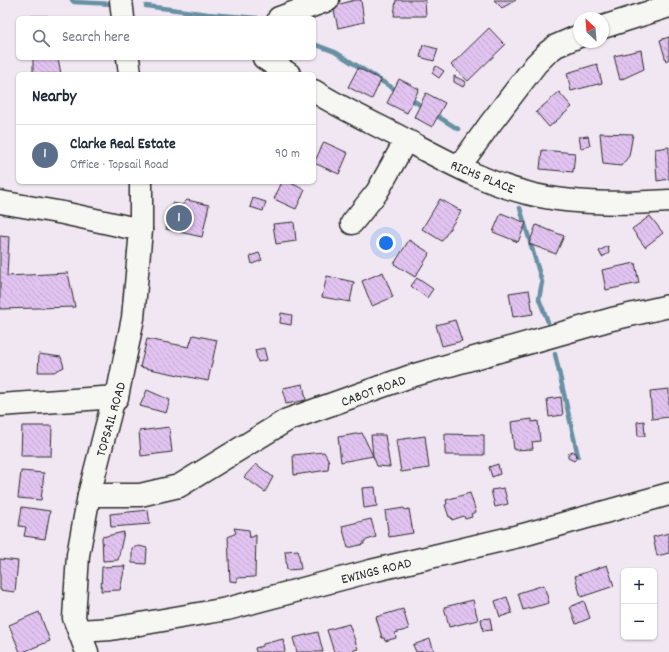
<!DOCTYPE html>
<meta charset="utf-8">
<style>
:root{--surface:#fff;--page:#f2f2f3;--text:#1f2937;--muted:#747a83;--line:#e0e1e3;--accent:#1a73e8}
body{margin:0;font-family:Dekko,sans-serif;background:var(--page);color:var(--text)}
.controls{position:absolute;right:12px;bottom:12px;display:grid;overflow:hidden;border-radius:6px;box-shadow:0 1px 3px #0004}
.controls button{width:36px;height:36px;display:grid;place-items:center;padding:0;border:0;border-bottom:1px solid var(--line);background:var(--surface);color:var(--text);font:20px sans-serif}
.compass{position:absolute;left:573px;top:12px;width:36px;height:36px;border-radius:50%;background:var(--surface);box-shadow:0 1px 3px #0004;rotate:334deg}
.you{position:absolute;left:386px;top:243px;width:14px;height:14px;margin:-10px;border:3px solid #fff;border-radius:50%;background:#1a73e8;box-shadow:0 0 0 6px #1a73e833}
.badge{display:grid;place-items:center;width:26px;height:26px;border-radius:50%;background:var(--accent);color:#fff;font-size:13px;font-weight:700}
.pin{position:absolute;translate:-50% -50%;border:2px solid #fff;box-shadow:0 1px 4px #0006}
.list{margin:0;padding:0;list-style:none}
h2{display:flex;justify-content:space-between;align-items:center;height:52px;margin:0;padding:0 16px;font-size:17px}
h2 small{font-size:13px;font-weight:400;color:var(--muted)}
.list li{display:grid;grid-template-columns:26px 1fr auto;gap:12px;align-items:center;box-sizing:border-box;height:60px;padding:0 16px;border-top:1px solid var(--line)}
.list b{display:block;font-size:15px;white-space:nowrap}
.list p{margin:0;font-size:13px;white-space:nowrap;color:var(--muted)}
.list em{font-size:13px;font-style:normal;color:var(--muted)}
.icon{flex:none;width:22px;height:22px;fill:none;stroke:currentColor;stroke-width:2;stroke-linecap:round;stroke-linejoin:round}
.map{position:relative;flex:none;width:669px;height:652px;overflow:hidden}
.search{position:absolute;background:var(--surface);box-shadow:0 1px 3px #0004;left:16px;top:16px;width:300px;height:44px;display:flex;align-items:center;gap:10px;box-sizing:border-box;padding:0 14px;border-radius:6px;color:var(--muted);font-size:15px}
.panel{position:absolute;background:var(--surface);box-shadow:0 1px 3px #0004;left:16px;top:72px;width:300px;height:112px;border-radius:6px}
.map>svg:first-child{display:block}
</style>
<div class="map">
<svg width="669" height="652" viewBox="0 0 669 652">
<defs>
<pattern id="building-back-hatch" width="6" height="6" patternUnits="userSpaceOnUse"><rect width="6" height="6" fill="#e2c3f1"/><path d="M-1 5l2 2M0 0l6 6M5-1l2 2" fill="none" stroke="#c2a8cf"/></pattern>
</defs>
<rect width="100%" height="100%" fill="#f0e7f2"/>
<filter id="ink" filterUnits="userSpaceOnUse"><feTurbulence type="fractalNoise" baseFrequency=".025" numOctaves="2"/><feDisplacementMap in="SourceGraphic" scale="8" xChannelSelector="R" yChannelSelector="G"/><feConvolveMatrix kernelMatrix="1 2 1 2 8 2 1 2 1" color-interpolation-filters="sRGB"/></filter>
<g filter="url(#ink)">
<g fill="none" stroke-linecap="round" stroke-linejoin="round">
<path stroke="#6890a3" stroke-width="4.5" d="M 72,0 L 74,2 L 114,4
M 146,6 L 208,14 L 257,18
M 314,44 L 335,52 L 399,92
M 409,98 L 425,108
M 434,114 L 458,129
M 520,208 L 542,282 L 539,299 L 548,322
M 555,354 L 578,456"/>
</g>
<path fill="url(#building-back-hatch)" stroke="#2b2b2b" d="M 355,0 L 361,0 L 364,22 L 338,28 L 333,6 Z
M 396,0 L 425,0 L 426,16 L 394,16 Z
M 494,0 L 516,0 L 502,8 Z
M 31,16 L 48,16 L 49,18 L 32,18 Z
M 489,28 L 505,45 L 468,81 L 451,65 Z
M 669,37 L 669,59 L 666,61 L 660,40 Z
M 423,45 L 438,49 L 434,61 L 420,57 Z
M 641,50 L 644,69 L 620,80 L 614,56 Z
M 33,58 L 58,58 L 61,74 L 33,74 Z
M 597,64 L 602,83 L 571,91 L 567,73 Z
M 436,66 L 444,71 L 439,78 L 432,73 Z
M 358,68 L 381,80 L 372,99 L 348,87 Z
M 454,76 L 466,82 L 463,87 L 454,82 Z
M 399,79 L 419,89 L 407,113 L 387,103 Z
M 559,92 L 572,107 L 549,127 L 536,112 Z
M 426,93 L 445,103 L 432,127 L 414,117 Z
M 600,133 L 633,134 L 629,156 L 621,166 L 603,164 Z
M 588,136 L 590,146 L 581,148 L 579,137 Z
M 324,142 L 348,153 L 339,174 L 314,163 Z
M 669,147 L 669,179 L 657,181 L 655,149 Z
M 542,150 L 575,153 L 573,172 L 540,169 Z
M 282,182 L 289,182 L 305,190 L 296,209 L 274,199 Z
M 253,198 L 266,202 L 263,211 L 250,207 Z
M 440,199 L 461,211 L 442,241 L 422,229 Z
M 187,200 L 209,205 L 202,237 L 166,229 L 172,203 L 182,205 Z
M 501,213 L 526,223 L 518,242 L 493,232 Z
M 650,216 L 663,233 L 645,247 L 632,229 Z
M 294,222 L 296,241 L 276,244 L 273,224 Z
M 536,225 L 564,236 L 556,254 L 529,244 Z
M 0,236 L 9,237 L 7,276 L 68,273 L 75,307 L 0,309 Z
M 409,240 L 430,253 L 415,277 L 394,264 Z
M 608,246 L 609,253 L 602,257 L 599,251 Z
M 259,253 L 262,260 L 252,264 L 250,256 Z
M 635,263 L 639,283 L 606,290 L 602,270 Z
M 383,272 L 393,297 L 372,306 L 362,281 Z
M 327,276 L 354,282 L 350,302 L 322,297 Z
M 417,278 L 433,289 L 427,298 L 411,286 Z
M 529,290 L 533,314 L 513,317 L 509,293 Z
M 281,313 L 292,315 L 291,325 L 280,323 Z
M 455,320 L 462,341 L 442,346 L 436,325 Z
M 193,335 L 217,340 L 208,381 L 140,367 L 147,339 L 189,347 Z
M 264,348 L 267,360 L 258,362 L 255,350 Z
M 39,354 L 61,357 L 64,367 L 54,372 L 38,372 Z
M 303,384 L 306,400 L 286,404 L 283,388 Z
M 669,389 L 669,417 L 652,419 L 650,391 Z
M 147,390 L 170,400 L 166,413 L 140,406 Z
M 561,397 L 563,415 L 549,417 L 547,399 Z
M 532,419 L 532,422 L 538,421 L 540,441 L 532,442 L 533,449 L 514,450 L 511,422 Z
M 644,421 L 645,436 L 638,436 L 637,422 Z
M 22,426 L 52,426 L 51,456 L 21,456 Z
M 169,427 L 172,452 L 141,456 L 139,431 Z
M 362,433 L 373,456 L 341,462 L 338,437 Z
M 445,434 L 484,435 L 484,455 L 445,455 Z
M 371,435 L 385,435 L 390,467 L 377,466 L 373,456 Z
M 425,436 L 429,468 L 401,472 L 396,440 Z
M 572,451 L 576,453 L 577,458 L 574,461 L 568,458 L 568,454 Z
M 324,452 L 329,461 L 328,470 L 294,475 L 293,455 Z
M 256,464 L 273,477 L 265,492 L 244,477 Z
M 498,464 L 500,474 L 492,477 L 489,467 Z
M 21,471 L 44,473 L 41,500 L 18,498 Z
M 375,487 L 377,506 L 364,508 L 362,488 Z
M 504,488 L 508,504 L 495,507 L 491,490 Z
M 470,493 L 476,512 L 471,514 L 472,517 L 465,519 L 464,516 L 452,520 L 451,517 L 449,517 L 445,505 L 447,504 L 446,500 Z
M 22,507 L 50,511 L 45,539 L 24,536 L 26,527 L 19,526 Z
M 404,508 L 405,510 L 409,509 L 413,533 L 389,537 L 385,511 Z
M 148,510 L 150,524 L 111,527 L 110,514 Z
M 371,519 L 376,537 L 364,541 L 364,544 L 348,548 L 342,526 Z
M 234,528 L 249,530 L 250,538 L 256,535 L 255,577 L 237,578 L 237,582 L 230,581 L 228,537 L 236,533 Z
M 124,532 L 118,560 L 103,561 L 102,537 Z
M 669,533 L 669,553 L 657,556 L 653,537 Z
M 139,546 L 147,548 L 146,564 L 132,563 L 132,548 Z
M 298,550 L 301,569 L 287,570 L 285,551 Z
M 0,559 L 18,561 L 15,592 L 0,590 Z
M 607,565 L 614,586 L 581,597 L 575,576 Z
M 125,566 L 120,590 L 101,591 L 102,567 Z
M 544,585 L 549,603 L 523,610 L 518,593 Z
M 507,597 L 512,613 L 500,617 L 495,601 Z
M 473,600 L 478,620 L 449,627 L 444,607 Z
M 584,601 L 590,618 L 576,624 L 570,607 Z
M 403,609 L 409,629 L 395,633 L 396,638 L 385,641 L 384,638 L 382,638 L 376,617 Z
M 39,612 L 50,641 L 23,652 L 20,652 L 9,625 Z
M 490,618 L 492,630 L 483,631 L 481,619 Z
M 349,624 L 358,649 L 348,652 L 334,652 L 327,630 Z
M 318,632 L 323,652 L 297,652 L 293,638 Z
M 283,639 L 285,652 L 256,652 L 255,648 L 263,646 L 263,644 Z
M 430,639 L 434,651 L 416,652 L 413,645 Z"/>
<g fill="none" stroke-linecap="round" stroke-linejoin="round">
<g stroke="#2b2b2b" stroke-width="25">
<path id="minor" d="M 279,18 L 328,0
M 603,27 L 669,6
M 264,58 L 289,74
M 314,91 C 341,108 371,122 400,137 C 441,158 482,182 527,193 C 571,205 624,204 669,201
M 459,167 L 490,124 L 536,64 L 548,52 L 556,46 L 579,36
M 0,202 L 63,213 L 141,230
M 352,223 L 377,192 L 406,140
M 0,405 L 117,397
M 89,495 L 140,495 L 179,486 L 287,420 L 411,376 L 612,319 L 669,306
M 79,631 L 111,629 L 227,609 L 371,571 L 523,535 L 669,494"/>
</g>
<g stroke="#2b2b2b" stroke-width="25">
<path id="major" d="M 121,0 L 123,18
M 128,58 L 130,74
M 87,652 L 74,618 L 78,555 L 89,495 L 112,405 L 117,397 L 133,318 L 141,230 L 141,182"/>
</g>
<use href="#minor" stroke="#f6f6f2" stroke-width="22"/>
<use href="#major" stroke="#f6f6f2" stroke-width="22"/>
</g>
</g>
<g text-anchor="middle" stroke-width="3" stroke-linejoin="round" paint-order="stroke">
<g font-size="14" fill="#2b2b2b" stroke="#f6f6f2">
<text transform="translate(483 176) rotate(22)" y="5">RICHS PLACE</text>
<text transform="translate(373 390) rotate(-20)" y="5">CABOT ROAD</text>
<text transform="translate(110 419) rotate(-74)" y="5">TOPSAIL ROAD</text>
<text transform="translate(376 570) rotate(-14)" y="5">EWINGS ROAD</text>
</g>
</g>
</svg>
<div class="controls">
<button>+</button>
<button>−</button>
</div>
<svg class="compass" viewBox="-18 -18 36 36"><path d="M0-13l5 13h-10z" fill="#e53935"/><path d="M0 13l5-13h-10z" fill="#747a83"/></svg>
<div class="you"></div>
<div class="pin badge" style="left:179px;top:218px;background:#5c6f8a">1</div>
<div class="search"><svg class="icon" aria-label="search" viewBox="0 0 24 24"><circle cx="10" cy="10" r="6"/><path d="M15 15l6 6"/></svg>Search here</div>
<section class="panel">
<h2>Nearby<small></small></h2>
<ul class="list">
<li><span class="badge" style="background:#5c6f8a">1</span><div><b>Clarke Real Estate</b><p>Office · Topsail Road</p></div><em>90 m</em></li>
</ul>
</section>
</div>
